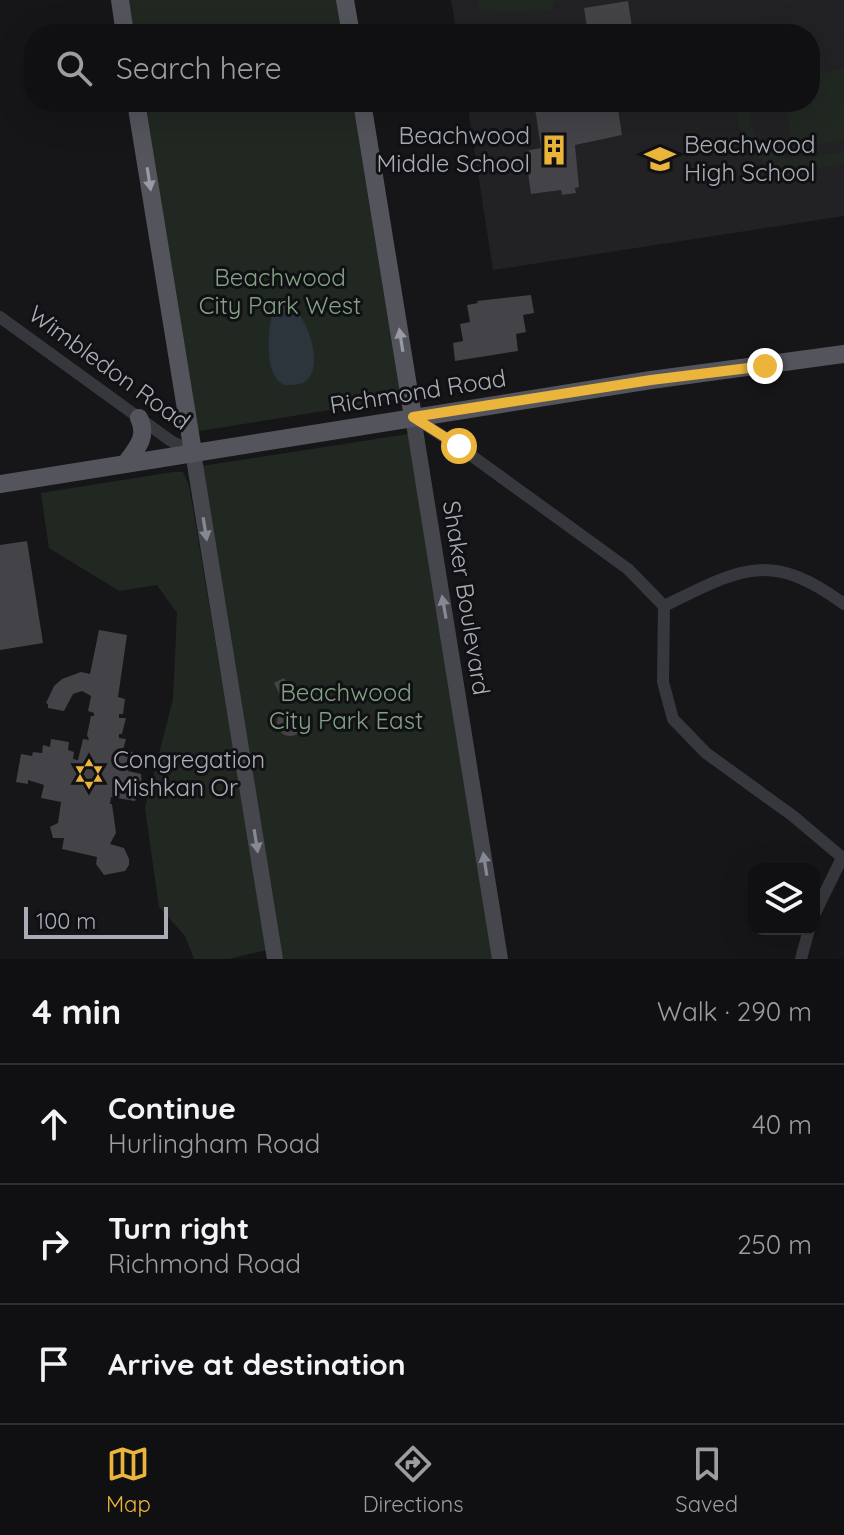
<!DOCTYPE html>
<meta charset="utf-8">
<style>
:root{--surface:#101012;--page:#19191b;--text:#f1f3f6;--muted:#9c9d9f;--line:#303032;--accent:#ebb53c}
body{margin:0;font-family:Quicksand,sans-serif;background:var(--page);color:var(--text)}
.controls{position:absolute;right:24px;bottom:24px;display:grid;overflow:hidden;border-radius:16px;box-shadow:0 8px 32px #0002}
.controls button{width:72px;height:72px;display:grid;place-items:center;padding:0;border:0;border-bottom:2px solid var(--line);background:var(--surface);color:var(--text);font:40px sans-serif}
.scale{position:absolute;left:24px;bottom:20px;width:144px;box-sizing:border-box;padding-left:8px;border:4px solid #a9adb8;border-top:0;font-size:22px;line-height:28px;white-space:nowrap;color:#a9adb8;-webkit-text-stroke:6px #111113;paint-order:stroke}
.stop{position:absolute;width:24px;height:24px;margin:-18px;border:6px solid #ebb53c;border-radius:50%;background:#fff}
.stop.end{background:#ebb53c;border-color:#fff;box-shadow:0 2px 8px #0008}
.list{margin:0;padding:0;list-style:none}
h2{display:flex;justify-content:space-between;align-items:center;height:104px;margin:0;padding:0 32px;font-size:34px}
h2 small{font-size:26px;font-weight:400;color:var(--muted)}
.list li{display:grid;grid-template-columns:52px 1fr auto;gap:24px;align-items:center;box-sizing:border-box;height:120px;padding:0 32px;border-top:2px solid var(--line)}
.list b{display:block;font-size:30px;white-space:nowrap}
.list p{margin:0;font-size:26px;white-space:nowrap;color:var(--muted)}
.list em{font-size:26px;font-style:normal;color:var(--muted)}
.icon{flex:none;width:44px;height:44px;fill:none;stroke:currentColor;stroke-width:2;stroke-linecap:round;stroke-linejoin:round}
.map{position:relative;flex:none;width:844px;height:959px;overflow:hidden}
.search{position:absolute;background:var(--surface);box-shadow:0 8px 32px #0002;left:24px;right:24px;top:24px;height:88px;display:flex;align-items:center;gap:20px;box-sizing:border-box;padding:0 28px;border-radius:32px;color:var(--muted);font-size:30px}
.sheet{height:464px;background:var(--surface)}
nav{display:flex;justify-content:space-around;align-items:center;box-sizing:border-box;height:112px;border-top:2px solid var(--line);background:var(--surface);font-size:22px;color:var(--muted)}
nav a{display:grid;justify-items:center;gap:4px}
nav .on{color:var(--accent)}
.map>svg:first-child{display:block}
</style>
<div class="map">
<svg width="844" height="959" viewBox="0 0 844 959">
<rect width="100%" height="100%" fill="#161618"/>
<path fill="#222225" d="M 451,0 L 844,0 L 844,216 L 493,270 L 467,102 L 810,102 L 810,34 L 457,34 Z"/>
<path fill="#212822" d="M 120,0 L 345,0 L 351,34 L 125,34 Z
M 479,0 L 554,0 L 552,11 L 479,13 Z
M 844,69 L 844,140 L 793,148 L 786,102 L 810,102 L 810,75 Z
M 136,102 L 362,102 L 410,397 L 194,432 Z
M 738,102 L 751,102 C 745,130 764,158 794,159 C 810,159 828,154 844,152 L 844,164 C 828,166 810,171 794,171 C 757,171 734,137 738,102 Z
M 408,434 L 495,959 L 278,959 L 202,466 Z
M 173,472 L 183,472 L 189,485 L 267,950 L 229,959 L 194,959 L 185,936 L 159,907 L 145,808 L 173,699 L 177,613 L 157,585 L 119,591 L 49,548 L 41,493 Z"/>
<path fill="#2d353c" d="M 282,300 C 304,306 325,361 308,379 C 302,386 292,385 284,385 C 262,374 268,323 275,303 Z"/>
<path fill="#434348" d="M 628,1 L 633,34 L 588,34 L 584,8 Z
M 534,102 L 617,102 L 622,135 L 575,145 L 579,187 L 575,188 L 576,193 L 562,195 L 561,190 L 531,194 L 525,151 L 541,148 Z
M 531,295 L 534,313 L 523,315 L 526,332 L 516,334 L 518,351 L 455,361 L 453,343 L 463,341 L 460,324 L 470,322 L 467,305 L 478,303 L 477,301 Z
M 27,541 L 43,643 L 0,650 L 0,545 Z
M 99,630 L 127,635 L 118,697 L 125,699 L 123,714 L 119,714 L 119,718 L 126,718 L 122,734 L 119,734 L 119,738 L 126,739 L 123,750 L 133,752 L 128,771 L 141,774 L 142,786 L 135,801 L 111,797 L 110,804 L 112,804 L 116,833 L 110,844 L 124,848 L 129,859 L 129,865 L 125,871 L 104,875 L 96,864 L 97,857 L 62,849 L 64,838 L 53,838 L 50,827 L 58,823 L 61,802 L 41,798 L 44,785 L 28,780 L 28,784 L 16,782 L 21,754 L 32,756 L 33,752 L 42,753 L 43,745 L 50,747 L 51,739 L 69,742 L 68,750 L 74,752 L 73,759 L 78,760 L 83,739 L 89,740 L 87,735 L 91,716 L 94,716 L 94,713 L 88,711 L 91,696 L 82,691 L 73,694 L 64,711 L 48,708 L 48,704 L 46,703 L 54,686 L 62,679 L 81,672 L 90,674 Z
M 284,678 L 291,691 L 281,697 L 274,683 Z
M277 723a13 13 0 1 1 26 0a13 13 0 1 1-26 0Z"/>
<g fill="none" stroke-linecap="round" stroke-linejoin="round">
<path stroke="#37383d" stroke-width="12" d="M 0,317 L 171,441 L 193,452
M 415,418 L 461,448 L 628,569 L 664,606 L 663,682 L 673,719 L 706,753 L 793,816 L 844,859
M 664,606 C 740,569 769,549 844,604
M 814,915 L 842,858
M 801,959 L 809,929"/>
<path stroke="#46474d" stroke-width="16" d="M 413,417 L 500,959
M 193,452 L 275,959"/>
<path stroke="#54555c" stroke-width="18" d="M 120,0 L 125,34
M 345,0 L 351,34
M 136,102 L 193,452
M 362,102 L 413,417
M 126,463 C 137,448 148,437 139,418
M 0,484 L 651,380 L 844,354"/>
</g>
<defs><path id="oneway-solid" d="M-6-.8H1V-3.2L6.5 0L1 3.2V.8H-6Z" transform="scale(2)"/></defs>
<g fill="#989ba6">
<use href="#oneway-solid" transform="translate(149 179) rotate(81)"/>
<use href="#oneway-solid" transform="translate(401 340) rotate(-99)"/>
</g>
<g fill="#868993">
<use href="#oneway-solid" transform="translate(205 529) rotate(81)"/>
<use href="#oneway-solid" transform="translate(444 607) rotate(-100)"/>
<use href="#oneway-solid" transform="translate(256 841) rotate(81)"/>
<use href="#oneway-solid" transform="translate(485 864) rotate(-99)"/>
</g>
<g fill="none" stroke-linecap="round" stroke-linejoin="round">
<path stroke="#ebb53c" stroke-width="10" d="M 459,446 L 413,417 L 651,380 L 765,366"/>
</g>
<defs>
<g id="building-bare" transform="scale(2.4)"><path d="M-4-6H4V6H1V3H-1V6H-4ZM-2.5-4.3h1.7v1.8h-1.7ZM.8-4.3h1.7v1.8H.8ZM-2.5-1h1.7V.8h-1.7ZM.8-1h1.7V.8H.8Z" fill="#ebb53c" stroke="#111113" stroke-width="2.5" paint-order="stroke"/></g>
<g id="school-bare" transform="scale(2.4)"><path d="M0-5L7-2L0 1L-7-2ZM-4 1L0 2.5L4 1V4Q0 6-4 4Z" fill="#ebb53c" stroke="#111113" stroke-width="2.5" paint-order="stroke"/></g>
<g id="synagogue-bare" transform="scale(2.4)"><path d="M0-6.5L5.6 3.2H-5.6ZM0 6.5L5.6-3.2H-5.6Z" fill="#ebb53c" stroke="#111113" stroke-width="2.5" paint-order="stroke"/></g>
</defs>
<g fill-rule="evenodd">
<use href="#building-bare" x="554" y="150"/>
<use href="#school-bare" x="660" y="159"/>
<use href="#synagogue-bare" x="89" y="774"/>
</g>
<g text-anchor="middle" stroke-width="6" stroke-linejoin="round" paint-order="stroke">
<g font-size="24" fill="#a9adb8" stroke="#111113" text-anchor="start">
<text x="530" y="144" text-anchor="end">Beachwood<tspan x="530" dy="28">Middle School</tspan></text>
<text x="684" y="153">Beachwood<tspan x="684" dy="28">High School</tspan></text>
<text x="113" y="768">Congregation<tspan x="113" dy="28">Mishkan Or</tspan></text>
</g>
<g font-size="24" fill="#81a284" stroke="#111113">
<text x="280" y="286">Beachwood<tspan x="280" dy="28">City Park West</tspan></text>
<text x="346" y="701">Beachwood<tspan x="346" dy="28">City Park East</tspan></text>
</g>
<g font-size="24" fill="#a9adb8" stroke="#111113">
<text transform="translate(109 368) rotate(36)" y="8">Wimbledon Road</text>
<text transform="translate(418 392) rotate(-9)" y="8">Richmond Road</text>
<text transform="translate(466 598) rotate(81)" y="8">Shaker Boulevard</text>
</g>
</g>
</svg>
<div class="controls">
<button><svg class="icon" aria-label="layers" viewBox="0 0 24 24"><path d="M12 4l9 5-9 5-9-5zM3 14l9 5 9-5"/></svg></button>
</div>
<div class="scale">100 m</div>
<div class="stop" style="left:459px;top:446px"></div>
<div class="stop end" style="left:765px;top:366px"></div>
<div class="search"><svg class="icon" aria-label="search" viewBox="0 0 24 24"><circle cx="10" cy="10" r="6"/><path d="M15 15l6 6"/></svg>Search here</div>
</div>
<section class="sheet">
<h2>4 min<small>Walk · 290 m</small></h2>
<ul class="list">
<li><svg class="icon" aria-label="ahead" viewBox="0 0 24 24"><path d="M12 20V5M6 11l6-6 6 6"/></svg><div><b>Continue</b><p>Hurlingham Road</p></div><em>40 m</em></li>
<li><svg class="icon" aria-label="right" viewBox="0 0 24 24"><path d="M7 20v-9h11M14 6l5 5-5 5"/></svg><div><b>Turn right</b><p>Richmond Road</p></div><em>250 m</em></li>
<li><svg class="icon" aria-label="arrive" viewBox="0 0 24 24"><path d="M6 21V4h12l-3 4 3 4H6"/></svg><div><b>Arrive at destination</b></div></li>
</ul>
</section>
<nav>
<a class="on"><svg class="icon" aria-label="map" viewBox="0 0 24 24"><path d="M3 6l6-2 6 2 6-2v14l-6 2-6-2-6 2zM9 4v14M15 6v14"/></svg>Map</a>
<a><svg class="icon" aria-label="directions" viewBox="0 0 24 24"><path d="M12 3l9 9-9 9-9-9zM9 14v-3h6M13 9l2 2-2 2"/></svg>Directions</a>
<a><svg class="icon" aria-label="saved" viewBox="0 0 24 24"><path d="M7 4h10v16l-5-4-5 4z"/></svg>Saved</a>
</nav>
